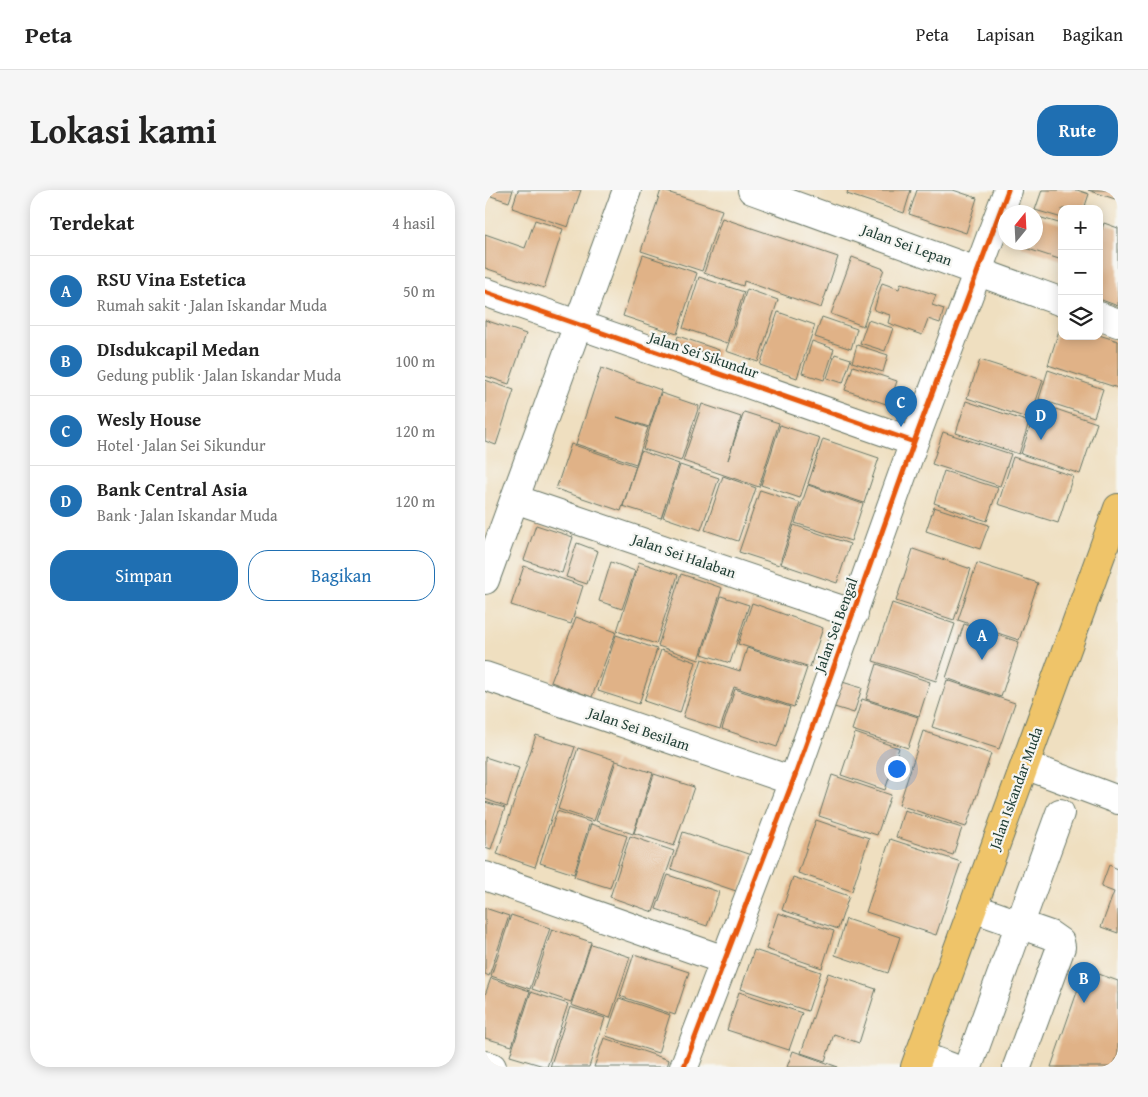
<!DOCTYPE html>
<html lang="id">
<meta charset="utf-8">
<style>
:root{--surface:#fff;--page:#f6f6f6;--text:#222;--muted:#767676;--line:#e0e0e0;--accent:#1f6fb2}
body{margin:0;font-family:"Gentium Book Plus",serif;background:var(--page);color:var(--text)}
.controls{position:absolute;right:15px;top:15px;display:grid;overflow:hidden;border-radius:10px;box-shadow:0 2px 12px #0003}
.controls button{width:45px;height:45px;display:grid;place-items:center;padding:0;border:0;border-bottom:1px solid var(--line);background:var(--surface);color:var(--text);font:25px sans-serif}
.compass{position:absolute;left:513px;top:15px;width:45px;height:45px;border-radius:50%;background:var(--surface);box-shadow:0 2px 12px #0003;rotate:18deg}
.you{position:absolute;left:411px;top:578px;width:18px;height:18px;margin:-12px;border:4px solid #fff;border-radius:50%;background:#1a73e8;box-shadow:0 0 0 8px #1a73e833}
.badge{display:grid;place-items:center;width:32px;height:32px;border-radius:50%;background:var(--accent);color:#fff;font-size:16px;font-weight:700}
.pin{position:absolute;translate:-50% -41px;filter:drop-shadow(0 1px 2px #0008)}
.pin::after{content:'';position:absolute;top:26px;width:18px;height:15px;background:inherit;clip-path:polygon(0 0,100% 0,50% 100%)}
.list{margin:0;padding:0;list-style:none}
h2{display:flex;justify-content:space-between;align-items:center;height:65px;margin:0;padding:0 20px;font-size:21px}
h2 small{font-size:16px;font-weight:400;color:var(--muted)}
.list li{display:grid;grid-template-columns:32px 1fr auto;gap:15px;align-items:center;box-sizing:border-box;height:70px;padding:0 20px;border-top:1px solid var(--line)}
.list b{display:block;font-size:19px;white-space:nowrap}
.list p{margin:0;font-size:16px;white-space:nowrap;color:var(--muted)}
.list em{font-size:16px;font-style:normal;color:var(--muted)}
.actions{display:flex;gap:10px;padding:15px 20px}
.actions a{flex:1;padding:11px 0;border:1px solid var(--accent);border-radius:20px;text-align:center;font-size:18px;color:var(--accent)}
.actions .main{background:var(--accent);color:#fff}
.icon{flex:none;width:28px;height:28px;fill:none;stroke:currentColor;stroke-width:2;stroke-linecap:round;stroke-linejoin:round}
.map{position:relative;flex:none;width:633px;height:877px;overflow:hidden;border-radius:20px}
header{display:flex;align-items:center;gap:30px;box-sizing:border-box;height:70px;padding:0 25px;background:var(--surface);border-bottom:1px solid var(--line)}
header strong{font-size:24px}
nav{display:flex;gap:28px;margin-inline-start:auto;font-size:18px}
.intro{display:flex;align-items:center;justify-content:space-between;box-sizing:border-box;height:120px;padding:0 30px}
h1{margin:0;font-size:35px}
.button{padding:12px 22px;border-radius:20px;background:var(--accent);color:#fff;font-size:18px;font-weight:700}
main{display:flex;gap:30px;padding:0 30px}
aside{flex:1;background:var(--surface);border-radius:20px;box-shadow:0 2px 12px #0003}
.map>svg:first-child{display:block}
</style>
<header>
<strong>Peta</strong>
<nav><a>Peta</a><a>Lapisan</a><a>Bagikan</a></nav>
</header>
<div class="intro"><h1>Lokasi kami</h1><a class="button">Rute</a></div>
<main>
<aside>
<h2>Terdekat<small>4 hasil</small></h2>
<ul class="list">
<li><span class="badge">A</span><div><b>RSU Vina Estetica</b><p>Rumah sakit · Jalan Iskandar Muda</p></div><em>50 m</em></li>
<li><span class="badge">B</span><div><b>DIsdukcapil Medan</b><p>Gedung publik · Jalan Iskandar Muda</p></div><em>100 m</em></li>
<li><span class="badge">C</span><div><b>Wesly House</b><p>Hotel · Jalan Sei Sikundur</p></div><em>120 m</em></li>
<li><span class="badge">D</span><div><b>Bank Central Asia</b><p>Bank · Jalan Iskandar Muda</p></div><em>120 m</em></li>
</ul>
<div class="actions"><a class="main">Simpan</a><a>Bagikan</a></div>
</aside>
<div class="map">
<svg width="633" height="877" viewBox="0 0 633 877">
<rect width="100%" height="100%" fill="#f6f6f2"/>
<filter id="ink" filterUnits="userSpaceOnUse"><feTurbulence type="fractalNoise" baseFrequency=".02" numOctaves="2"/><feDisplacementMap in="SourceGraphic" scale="10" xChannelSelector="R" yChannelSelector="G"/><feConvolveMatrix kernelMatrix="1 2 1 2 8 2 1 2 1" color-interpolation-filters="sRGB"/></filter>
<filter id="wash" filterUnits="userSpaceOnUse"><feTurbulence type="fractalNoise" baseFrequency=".0096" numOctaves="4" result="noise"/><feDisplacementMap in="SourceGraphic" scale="20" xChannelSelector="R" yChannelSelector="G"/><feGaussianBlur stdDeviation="1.12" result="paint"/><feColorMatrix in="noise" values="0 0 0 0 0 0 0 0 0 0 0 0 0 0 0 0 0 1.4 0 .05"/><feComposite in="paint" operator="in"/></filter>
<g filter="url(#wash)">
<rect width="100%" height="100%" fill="#efdfc0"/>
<g id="blocks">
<path fill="#e0b287" d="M 0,0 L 28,0 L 24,12 L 0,4 Z
M 33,0 L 96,0 L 83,37 L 27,18 Z
M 176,0 L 237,20 L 217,81 L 156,61 Z
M 363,0 L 426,0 L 419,23 L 362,4 Z
M 432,0 L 468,0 L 492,8 L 481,43 L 424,24 Z
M 557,0 L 592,0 L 604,4 L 599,19 L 577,19 L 577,28 L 550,20 Z
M 603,0 L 633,0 L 633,1 L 630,9 Z
M 550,26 L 577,34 L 577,70 L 537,57 L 538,52 L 550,52 Z
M 237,28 L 353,67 L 336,118 L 259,91 L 258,96 L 219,83 Z
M 50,30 L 78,39 L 59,98 L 0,78 L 0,44 L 40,58 Z
M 619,33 L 633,38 L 633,116 L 614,109 L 614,48 Z
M 158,65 L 212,83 L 192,144 L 138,126 Z
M 367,67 L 399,79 L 378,136 L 346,124 Z
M 214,87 L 259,102 L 242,153 L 198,138 Z
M 397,93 L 414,99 L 416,93 L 451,105 L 447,115 L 459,119 L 455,133 L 443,129 L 437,145 L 403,133 L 405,125 L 389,120 Z
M 262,99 L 293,110 L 273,172 L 241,161 Z
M 293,122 L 330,135 L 312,188 L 275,175 Z
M 337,127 L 372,139 L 366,159 L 330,147 Z
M 0,130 L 41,144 L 24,194 L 0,186 Z
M 383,130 L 408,138 L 400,161 L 375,153 Z
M 576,134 L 577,146 L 614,145 L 633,151 L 633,198 L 563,175 Z
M 193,146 L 234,160 L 227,178 L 187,164 Z
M 327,151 L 349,159 L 339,190 L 317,183 Z
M 372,155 L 403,165 L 398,182 L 367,172 Z
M 350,164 L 366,169 L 358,193 L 342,188 Z
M 495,170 L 558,190 L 545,229 L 482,208 Z
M 368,176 L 412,191 L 404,215 L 360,200 Z
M 116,178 L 176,200 L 164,237 L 132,227 L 163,238 L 151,274 L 91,254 Z
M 563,180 L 618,199 L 609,227 L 554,209 Z
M 0,190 L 29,200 L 11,255 L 0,251 Z
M 176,203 L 214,216 L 196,271 L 158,259 Z
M 481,211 L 544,232 L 534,264 L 471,243 Z
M 553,213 L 612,233 L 595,284 L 536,264 Z
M 217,214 L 256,227 L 243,270 L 259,222 L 294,233 L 274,297 L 198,271 Z
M 295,235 L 335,248 L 315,308 L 276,295 Z
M 458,242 L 526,264 L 515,296 L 447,274 Z
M 338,249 L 394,268 L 379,313 L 323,294 Z
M 86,254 L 151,276 L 136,321 L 71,299 Z
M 156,261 L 194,274 L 176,328 L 138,316 Z
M 528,267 L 588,286 L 573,333 L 513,314 Z
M 195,275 L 234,288 L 216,340 L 178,327 Z
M 459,281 L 513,298 L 502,331 L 449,313 Z
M 238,286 L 271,298 L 253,351 L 220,340 Z
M 323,295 L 378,314 L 366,351 L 310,333 Z
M 275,300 L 315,313 L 294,375 L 254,362 Z
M 449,317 L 504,335 L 495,359 L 441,341 Z
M 51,335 L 88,347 L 77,383 L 39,370 Z
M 309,335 L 365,354 L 352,393 L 296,374 Z
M 92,353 L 113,361 L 102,394 L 81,387 Z
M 428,359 L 486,379 L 469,430 L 411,411 Z
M 126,372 L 150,381 L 137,419 L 114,411 Z
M 154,372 L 193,385 L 171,454 L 132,441 Z
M 492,373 L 553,393 L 534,450 L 473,430 Z
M 39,376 L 98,396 L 86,434 L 26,415 Z
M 196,384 L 237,398 L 214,470 L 173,456 Z
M 236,406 L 264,415 L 245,473 L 217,464 Z
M 267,413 L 338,438 L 325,477 L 253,454 Z
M 407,413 L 470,434 L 451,491 L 388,471 Z
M 91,427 L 131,442 L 107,507 L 66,492 Z
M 479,434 L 534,452 L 516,507 L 461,488 Z
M 131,445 L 172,459 L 154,514 L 113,501 Z
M 262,458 L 322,478 L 309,517 L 249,497 L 235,539 L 198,527 L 217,469 L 255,481 Z
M 176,460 L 211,472 L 195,523 L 159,511 Z
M 392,474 L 445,492 L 434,526 L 381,509 Z
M 462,490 L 530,513 L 514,559 L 447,537 Z
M 354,491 L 377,498 L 369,523 L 346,516 Z
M 250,499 L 305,517 L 292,557 L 237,539 Z
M 377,509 L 433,527 L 423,558 L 367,540 Z
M 438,541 L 506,564 L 481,637 L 414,615 Z
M 370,543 L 414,558 L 400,600 L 356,585 Z
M 51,545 L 90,557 L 50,677 L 12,664 Z
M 93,558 L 130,570 L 109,631 L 73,619 Z
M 0,567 L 34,578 L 22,617 L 0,609 Z
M 131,571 L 168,583 L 148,644 L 111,631 Z
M 169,584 L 209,597 L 189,656 L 149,643 Z
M 347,585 L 406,605 L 392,645 L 334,626 Z
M 0,612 L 20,618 L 6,659 L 0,657 Z
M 419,620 L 477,638 L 468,665 L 411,647 Z
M 72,621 L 105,632 L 89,684 L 55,673 Z
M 331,630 L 384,648 L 367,701 L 313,683 Z
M 106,634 L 142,646 L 125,698 L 89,687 Z
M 198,642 L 266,665 L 254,702 L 186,679 Z
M 145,646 L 189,661 L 168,722 L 125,707 Z
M 405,649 L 476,672 L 451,745 L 381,722 Z
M 624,675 L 633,679 L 633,743 L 616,737 L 629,702 L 616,697 Z
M 183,685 L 234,702 L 222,736 L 171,719 Z
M 308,687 L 364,706 L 353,739 L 297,720 Z
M 0,718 L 24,726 L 4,786 L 0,784 Z
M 293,723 L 349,741 L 337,778 L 281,759 Z
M 26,725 L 65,738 L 45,799 L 6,786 Z
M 361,729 L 415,747 L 403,783 L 350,765 Z
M 67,739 L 106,752 L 86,812 L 47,799 Z
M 106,754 L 145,767 L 125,828 L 86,815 Z
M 269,760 L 336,782 L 323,821 L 256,799 Z
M 149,764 L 204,782 L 190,825 L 135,806 Z
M 600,779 L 633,791 L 633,864 L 628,877 L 566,877 Z
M 343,783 L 391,799 L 374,853 L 349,844 L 340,871 L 316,863 Z
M 6,788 L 45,801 L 27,856 L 0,848 L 0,805 Z
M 46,802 L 83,814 L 62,877 L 25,866 Z
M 254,802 L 317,823 L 304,860 L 242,840 Z
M 134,808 L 185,825 L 173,863 L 121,846 Z
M 85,817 L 120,828 L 104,877 L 65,877 Z
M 119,848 L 184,870 L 182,877 L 109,877 Z
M 308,861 L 353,877 L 302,877 Z"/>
</g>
</g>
<g filter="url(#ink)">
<use href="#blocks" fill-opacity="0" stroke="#687665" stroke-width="1"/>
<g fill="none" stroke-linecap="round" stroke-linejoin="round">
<g stroke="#687665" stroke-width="30">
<path id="minor" d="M 267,0 L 577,112
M 0,102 L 429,252
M 614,126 L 633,133
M 30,309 L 369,424
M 0,390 L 142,0
M 0,486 L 308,591
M 540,575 L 633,610
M 0,686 L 239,770
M 488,718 L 565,745 L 575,752 L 576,757 L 532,877
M 434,865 L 466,877
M 0,875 L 7,877
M 199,877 L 308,591 L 429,252 L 523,0
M 483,877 L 575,623"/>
</g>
<g stroke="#687665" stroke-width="30">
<path id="major" d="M 430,877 L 633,318"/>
</g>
<use href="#minor" stroke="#fff" stroke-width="28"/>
<use href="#major" stroke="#efc469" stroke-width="28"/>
<g stroke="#f6f6f2" stroke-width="8">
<path id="cycleway" d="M 0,102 L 429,252
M 199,877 L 308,591 L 429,252 L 523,0"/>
</g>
<use href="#cycleway" stroke="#e8590c" stroke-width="5"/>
</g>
</g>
<g text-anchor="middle" stroke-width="4.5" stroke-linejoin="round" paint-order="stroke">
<g font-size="15" fill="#1f3d34" stroke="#f6f6f2">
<text transform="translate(422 55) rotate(20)" y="5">Jalan Sei Lepan</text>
<text transform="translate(219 165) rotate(19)" y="5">Jalan Sei Sikundur</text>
<text transform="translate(199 366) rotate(19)" y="5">Jalan Sei Halaban</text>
<text transform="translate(351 435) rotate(-70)" y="5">Jalan Sei Bengal</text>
<text transform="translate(154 539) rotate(19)" y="5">Jalan Sei Besilam</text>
<text transform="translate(531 598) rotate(-70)" y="5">Jalan Iskandar Muda</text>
</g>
</g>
</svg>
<div class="controls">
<button>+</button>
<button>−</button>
<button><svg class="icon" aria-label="layers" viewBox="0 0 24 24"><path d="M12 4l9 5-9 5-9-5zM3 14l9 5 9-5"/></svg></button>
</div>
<svg class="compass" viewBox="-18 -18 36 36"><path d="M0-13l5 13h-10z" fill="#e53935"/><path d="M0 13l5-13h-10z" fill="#767676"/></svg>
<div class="you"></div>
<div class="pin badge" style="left:497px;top:470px">A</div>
<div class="pin badge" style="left:599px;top:813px">B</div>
<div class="pin badge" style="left:416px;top:237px">C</div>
<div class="pin badge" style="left:556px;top:250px">D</div>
</div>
</main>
